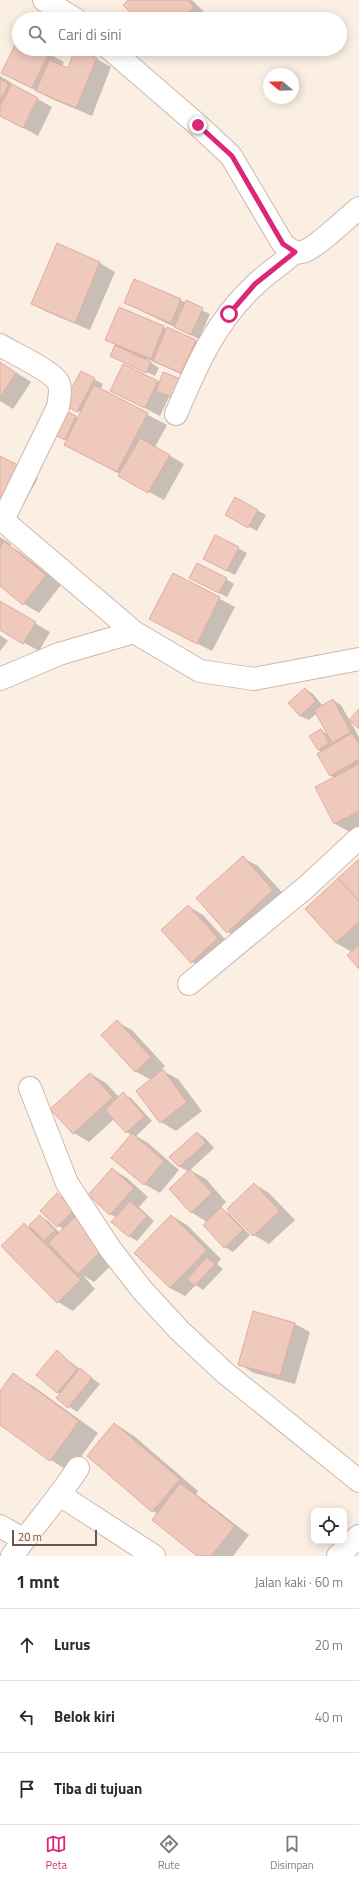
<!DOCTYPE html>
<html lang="id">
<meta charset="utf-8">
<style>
:root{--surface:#fff;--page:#f7f7f7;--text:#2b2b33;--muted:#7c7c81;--line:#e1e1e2;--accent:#db2777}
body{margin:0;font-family:"Titillium Web",sans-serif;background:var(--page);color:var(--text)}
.controls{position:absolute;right:12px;bottom:12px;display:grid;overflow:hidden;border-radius:8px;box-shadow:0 2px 10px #0003}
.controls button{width:36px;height:36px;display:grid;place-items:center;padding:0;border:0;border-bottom:1px solid var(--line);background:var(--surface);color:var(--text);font:20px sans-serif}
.compass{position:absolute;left:263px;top:68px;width:36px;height:36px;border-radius:50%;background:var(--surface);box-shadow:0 2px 10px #0003;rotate:289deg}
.scale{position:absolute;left:12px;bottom:10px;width:85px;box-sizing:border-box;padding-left:4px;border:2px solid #72534b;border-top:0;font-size:11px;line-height:14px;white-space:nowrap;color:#72534b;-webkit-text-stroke:3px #fef3e9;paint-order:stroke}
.stop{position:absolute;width:12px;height:12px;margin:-9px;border:3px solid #db2777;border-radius:50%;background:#fff}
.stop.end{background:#db2777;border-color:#fff;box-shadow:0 1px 4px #0008}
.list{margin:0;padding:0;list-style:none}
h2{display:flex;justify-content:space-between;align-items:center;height:52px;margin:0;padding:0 16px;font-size:17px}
h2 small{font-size:13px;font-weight:400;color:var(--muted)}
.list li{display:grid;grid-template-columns:26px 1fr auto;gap:12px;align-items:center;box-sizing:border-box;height:72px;padding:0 16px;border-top:1px solid var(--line)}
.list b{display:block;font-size:15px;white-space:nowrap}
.list em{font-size:13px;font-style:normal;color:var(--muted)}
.icon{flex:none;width:22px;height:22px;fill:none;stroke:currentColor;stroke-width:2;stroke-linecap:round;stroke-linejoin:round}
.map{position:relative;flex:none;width:359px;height:1556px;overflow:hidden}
.search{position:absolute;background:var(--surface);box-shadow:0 2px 10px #0003;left:12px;right:12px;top:12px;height:44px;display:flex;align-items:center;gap:10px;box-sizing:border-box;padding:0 14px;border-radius:22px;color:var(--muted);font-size:15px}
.sheet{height:268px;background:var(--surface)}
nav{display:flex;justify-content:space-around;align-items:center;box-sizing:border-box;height:56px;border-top:1px solid var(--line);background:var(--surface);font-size:11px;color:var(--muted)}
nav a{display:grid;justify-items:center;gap:2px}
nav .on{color:var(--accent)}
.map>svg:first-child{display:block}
</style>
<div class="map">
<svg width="359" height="1556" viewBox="0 0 359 1556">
<rect width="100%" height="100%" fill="#fbeee3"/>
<path fill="#0003" d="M 129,0 L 192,0 L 209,17 L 206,19 L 139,19 Z
M 19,39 L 19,49 L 40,49 L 64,62 L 62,66 L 69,69 L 96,59 L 111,67 L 92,116 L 52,99 L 2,73 Z
M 0,76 L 12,83 L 11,84 L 52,107 L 38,136 L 0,115 Z
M 57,244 L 100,263 L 115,272 L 90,330 L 47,312 L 32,304 Z
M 180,300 L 210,314 L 199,339 L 125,303 Z
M 119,308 L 195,341 L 210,350 L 197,381 L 147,359 L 147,360 L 159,368 L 155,376 L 111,355 L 116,345 L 107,340 Z
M 0,362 L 31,382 L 13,409 L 0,401 Z
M 81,372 L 103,384 L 100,390 L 167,425 L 155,447 L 184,464 L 164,500 L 120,476 L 120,474 L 65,445 L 67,440 L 60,437 L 62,410 L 79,418 L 81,413 L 64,403 Z
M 157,381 L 186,404 L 169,397 L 160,416 L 111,391 Z
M 0,457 L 38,478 L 20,511 L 0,500 Z
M 235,498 L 266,515 L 257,531 L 226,514 Z
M 215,536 L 247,553 L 235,575 L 212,563 Z
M 0,537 L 11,544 L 10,546 L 20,552 L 61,585 L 39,613 L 24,604 L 0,585 Z
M 173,574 L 235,607 L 212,651 L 166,628 Z
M 226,579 L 234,584 L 227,597 L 198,583 Z
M 0,603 L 50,632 L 39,651 L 0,629 Z
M 0,635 L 8,641 L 0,651 Z
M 305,689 L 313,694 L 323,706 L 333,700 L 341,705 L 359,737 L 359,828 L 350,832 L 335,824 L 317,788 L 335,778 L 330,775 L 322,752 L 318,750 L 321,730 L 328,735 L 317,713 L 309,720 L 300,716 L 289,703 Z
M 243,858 L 258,866 L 288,899 L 243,940 L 228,932 Z
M 359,861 L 359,967 L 352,952 L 336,943 L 306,909 Z
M 188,906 L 203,915 L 232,947 L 207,971 L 192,962 Z
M 117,1022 L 132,1030 L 165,1066 L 161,1070 L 178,1079 L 202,1111 L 176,1131 L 161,1122 L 137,1091 L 151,1080 L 135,1071 Z
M 91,1074 L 106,1083 L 119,1097 L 123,1094 L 131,1098 L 152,1121 L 136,1136 L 148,1143 L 179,1170 L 160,1193 L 144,1184 L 132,1136 L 127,1132 L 114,1119 L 89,1142 L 74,1133 Z
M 197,1133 L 205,1138 L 214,1148 L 190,1170 L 206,1179 L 226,1202 L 220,1208 L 229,1213 L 250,1235 L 233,1252 L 225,1247 L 207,1222 L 191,1212 L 189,1172 L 180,1167 L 171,1157 Z
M 112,1169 L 127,1178 L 148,1197 L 139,1207 L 154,1221 L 137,1241 L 129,1236 L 116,1217 L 110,1214 Z
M 254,1184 L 269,1193 L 295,1220 L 269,1244 L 254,1235 L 228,1209 Z
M 57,1195 L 65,1199 L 120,1257 L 94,1282 L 83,1275 L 95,1289 L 73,1311 L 58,1302 L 2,1246 L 24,1224 L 35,1230 L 40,1216 L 48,1221 L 60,1233 L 64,1229 L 58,1226 Z
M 172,1216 L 187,1225 L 221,1259 L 217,1264 L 223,1269 L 203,1290 L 196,1285 L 185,1296 L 170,1288 Z
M 295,1324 L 310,1332 L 295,1384 L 254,1373 L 239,1364 Z
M 57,1352 L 100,1384 L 77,1412 L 57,1398 L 60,1394 L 57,1392 Z
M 13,1375 L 33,1386 L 98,1433 L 70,1472 L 51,1460 L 0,1423 L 0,1393 Z
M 115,1424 L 134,1436 L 198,1491 L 196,1494 L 249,1535 L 233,1556 L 199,1556 L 158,1514 L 153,1511 Z"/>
<path fill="#efc9bc" stroke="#e0ad9e" d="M 128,0 L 187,0 L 194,7 L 183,19 L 137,19 L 123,5 Z
M 19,37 L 19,49 L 42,49 L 49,52 L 32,88 L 1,73 Z
M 75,49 L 97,58 L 76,108 L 36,91 L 49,60 L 68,68 Z
M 0,79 L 9,84 L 0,101 Z
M 12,84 L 38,98 L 23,128 L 0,116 L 0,106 Z
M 57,243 L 100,262 L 75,323 L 31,304 Z
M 134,279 L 181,299 L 171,323 L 124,303 Z
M 186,300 L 203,308 L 191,335 L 174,327 Z
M 119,307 L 164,326 L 151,359 L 105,340 Z
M 167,327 L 196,340 L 181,373 L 153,361 Z
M 115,345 L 151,362 L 146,373 L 110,356 Z
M 0,362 L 16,373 L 0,397 Z
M 123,364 L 158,381 L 145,408 L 110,391 Z
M 81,371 L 95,378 L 77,412 L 63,404 Z
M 163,372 L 186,381 L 178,400 L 156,391 Z
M 94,385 L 148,413 L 117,472 L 64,445 Z
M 62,409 L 76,416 L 65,440 L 50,433 Z
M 140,438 L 170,455 L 148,493 L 118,476 Z
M 0,456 L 24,468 L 5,503 L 0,500 Z
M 235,497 L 258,510 L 248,528 L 225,515 Z
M 215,535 L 239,547 L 227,571 L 203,559 Z
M 4,541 L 46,575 L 23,605 L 0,586 L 0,547 Z
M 197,563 L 227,578 L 219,593 L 189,578 Z
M 173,573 L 220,597 L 197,644 L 149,619 Z
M 0,601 L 36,622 L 23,644 L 0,630 Z
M 305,688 L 316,701 L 300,716 L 288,703 Z
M 333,699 L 351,732 L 332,743 L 314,710 Z
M 359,709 L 359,729 L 349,720 Z
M 321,729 L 329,743 L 318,750 L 309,736 Z
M 352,733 L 359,744 L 359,759 L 330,776 L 317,754 Z
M 359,764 L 359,811 L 334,824 L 315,787 Z
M 243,856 L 273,890 L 227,933 L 196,898 Z
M 359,859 L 359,901 L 338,878 Z
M 338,878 L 359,901 L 359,922 L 336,943 L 305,909 Z
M 188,905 L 218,938 L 191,963 L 161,930 Z
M 359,945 L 359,969 L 347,955 Z
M 117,1020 L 151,1057 L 135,1072 L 101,1035 Z
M 163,1069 L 187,1102 L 160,1123 L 136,1091 Z
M 90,1073 L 113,1097 L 73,1134 L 50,1109 Z
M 123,1092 L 145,1116 L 126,1133 L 105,1110 Z
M 197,1132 L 206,1143 L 179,1167 L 169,1157 Z
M 132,1133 L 164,1161 L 144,1185 L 111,1158 Z
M 112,1168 L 134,1188 L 110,1215 L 88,1195 Z
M 190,1169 L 212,1193 L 191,1213 L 169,1189 Z
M 254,1183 L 280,1211 L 253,1236 L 227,1209 Z
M 57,1193 L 74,1210 L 57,1227 L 40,1211 Z
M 130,1201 L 147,1216 L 129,1237 L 111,1222 Z
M 221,1207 L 243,1230 L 224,1248 L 203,1225 Z
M 40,1215 L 55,1230 L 44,1241 L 29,1225 Z
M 171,1215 L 207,1250 L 170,1288 L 134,1253 Z
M 76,1216 L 105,1247 L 78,1274 L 48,1243 Z
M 24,1223 L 81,1280 L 57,1303 L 1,1246 Z
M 207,1257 L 215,1264 L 195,1286 L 187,1279 Z
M 253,1311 L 295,1323 L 280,1376 L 238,1365 Z
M 57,1350 L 77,1369 L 57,1393 L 36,1375 Z
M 80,1368 L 92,1378 L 68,1408 L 56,1398 Z
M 13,1373 L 79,1421 L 50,1461 L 0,1425 L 0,1391 Z
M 114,1423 L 180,1479 L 152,1512 L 87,1456 Z
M 180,1483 L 235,1526 L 211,1556 L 197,1556 L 152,1520 Z"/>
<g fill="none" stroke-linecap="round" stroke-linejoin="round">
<g stroke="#ceb7ae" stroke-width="24">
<path id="minor" d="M 44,0 L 75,19
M 110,49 L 198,125 L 231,156 L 283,244 C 288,248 294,254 302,252 C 314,250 348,217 359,208
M 0,345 C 13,353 52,371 58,382 C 62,389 59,400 58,407 L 3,520
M 176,414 C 197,365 215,322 255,285 C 267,273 282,264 295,252
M 0,518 L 134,632 L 200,671 L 254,679 L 359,659
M 0,679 L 59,654 L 134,632
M 189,984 L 305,888 L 359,838
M 30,1088 L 67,1183 L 111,1250 L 143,1291 L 179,1330 L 224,1372 L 359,1481
M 60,1495 L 154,1556
M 0,1526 L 24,1540
M 12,1556 C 34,1526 58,1499 78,1468
M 338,1556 L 359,1536"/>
</g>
<use href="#minor" stroke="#fff" stroke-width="22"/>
</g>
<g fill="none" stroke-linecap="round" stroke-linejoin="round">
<path stroke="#db2777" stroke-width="5" d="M 198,125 L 232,156 L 283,244 L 295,252 L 255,284 L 229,314"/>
</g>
</svg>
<div class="controls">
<button><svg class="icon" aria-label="locate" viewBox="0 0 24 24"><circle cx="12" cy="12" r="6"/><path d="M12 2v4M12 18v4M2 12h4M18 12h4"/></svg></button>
</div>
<svg class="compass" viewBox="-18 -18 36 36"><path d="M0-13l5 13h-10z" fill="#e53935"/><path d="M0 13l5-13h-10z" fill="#7c7c81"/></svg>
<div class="scale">20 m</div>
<div class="stop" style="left:229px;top:314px"></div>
<div class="stop end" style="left:198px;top:125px"></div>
<div class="search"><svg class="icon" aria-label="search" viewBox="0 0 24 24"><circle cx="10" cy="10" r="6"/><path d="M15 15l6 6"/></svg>Cari di sini</div>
</div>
<section class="sheet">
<h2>1 mnt<small>Jalan kaki · 60 m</small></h2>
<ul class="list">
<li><svg class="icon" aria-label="ahead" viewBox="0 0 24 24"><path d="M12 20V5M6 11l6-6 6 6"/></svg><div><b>Lurus</b></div><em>20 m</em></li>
<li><svg class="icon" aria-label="left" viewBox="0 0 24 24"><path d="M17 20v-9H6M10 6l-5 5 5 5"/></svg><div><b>Belok kiri</b></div><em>40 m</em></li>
<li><svg class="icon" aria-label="arrive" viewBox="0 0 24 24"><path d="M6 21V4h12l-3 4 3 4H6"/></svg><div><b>Tiba di tujuan</b></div></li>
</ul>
</section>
<nav>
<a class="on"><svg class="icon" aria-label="map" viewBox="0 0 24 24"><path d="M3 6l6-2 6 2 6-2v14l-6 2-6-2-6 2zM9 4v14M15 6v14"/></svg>Peta</a>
<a><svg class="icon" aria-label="directions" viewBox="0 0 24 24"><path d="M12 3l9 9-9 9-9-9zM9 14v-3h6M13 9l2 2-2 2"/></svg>Rute</a>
<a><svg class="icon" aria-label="saved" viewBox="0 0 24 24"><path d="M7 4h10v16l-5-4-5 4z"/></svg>Disimpan</a>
</nav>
